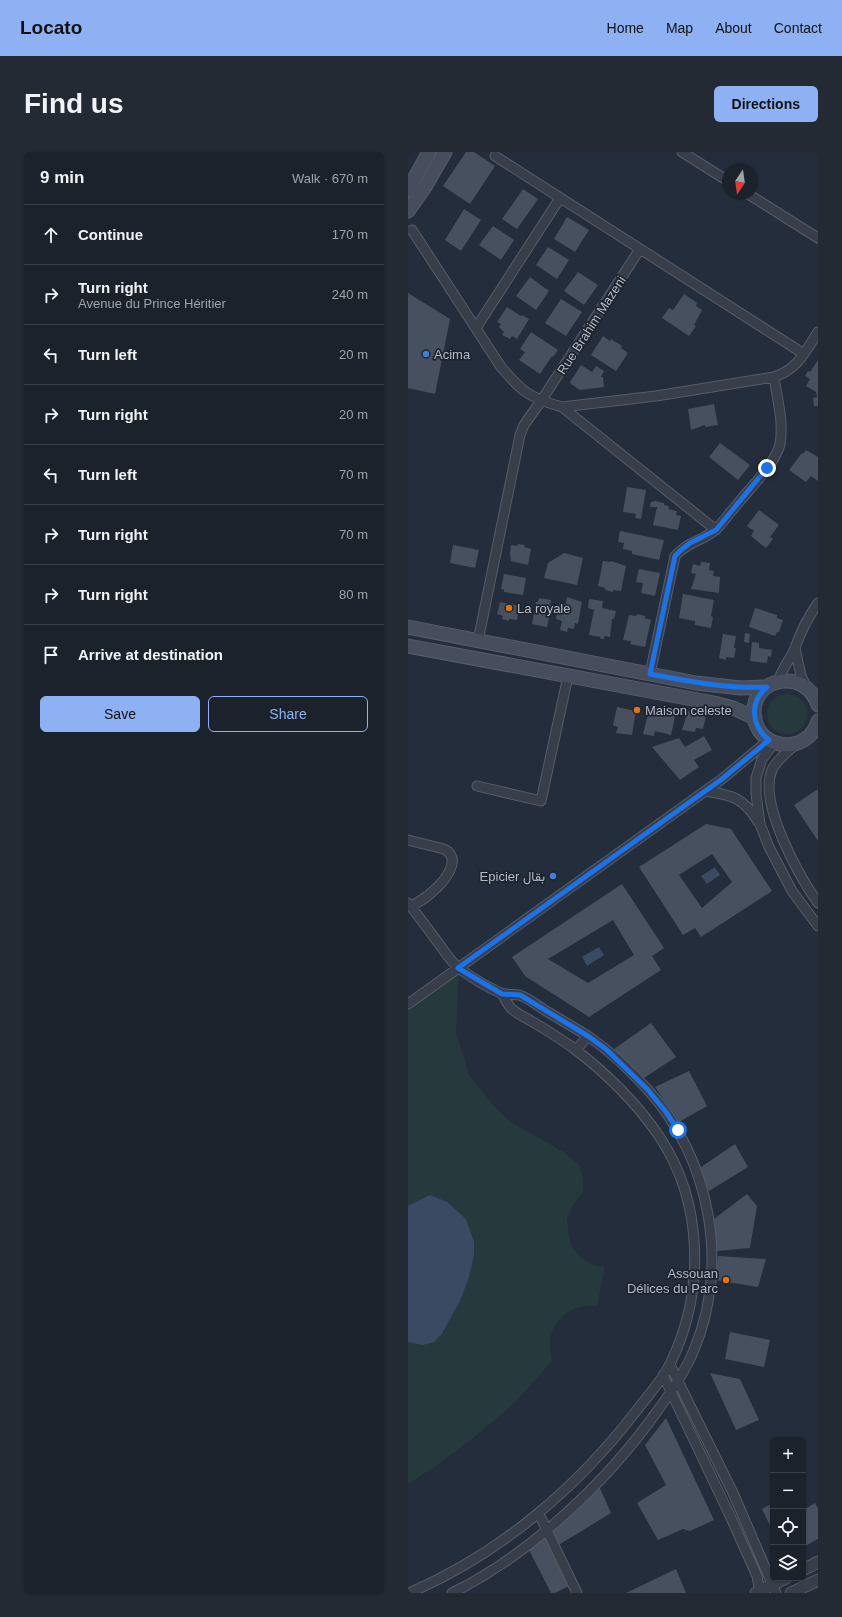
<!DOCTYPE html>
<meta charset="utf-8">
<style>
:root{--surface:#1b222c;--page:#242a34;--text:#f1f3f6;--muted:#a0a4a9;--line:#393f48;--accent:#8db1f2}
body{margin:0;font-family:Arial,Vazirmatn,sans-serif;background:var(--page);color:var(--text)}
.controls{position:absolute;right:12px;bottom:12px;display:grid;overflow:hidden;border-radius:6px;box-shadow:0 1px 3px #0004}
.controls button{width:36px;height:36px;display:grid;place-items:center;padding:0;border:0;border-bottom:1px solid var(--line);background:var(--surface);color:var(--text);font:20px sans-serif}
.compass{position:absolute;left:314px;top:12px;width:36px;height:36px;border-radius:50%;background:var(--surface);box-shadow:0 1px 3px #0004;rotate:193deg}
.stop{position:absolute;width:12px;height:12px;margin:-9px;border:3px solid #1a73e8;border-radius:50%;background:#fff}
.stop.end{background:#1a73e8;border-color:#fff;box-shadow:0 1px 4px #0008}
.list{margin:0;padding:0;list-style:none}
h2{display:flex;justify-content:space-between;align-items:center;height:52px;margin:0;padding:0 16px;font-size:17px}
h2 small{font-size:13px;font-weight:400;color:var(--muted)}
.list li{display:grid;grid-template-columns:26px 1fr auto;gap:12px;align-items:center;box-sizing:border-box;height:60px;padding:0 16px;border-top:1px solid var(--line)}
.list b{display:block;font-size:15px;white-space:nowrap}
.list p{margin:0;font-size:13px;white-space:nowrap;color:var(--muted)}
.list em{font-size:13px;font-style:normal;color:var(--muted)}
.actions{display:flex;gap:8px;padding:12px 16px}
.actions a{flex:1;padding:9px 0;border:1px solid var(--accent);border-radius:6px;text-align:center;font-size:14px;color:var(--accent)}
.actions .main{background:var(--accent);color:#111}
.icon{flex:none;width:22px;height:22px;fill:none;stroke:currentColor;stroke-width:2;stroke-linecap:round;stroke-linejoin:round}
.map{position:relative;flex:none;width:410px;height:1441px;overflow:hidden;border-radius:6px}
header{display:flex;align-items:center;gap:24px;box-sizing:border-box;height:56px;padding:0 20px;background:var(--accent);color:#111}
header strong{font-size:19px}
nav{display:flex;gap:22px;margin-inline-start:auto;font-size:14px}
.intro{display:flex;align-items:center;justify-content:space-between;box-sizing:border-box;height:96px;padding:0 24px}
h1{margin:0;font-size:28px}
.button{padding:10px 18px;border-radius:6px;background:var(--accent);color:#111;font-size:14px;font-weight:700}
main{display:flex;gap:24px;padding:0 24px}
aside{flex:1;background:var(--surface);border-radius:6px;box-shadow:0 1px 3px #0004}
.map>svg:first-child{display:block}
</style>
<header>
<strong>Locato</strong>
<nav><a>Home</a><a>Map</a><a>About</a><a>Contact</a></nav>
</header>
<div class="intro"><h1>Find us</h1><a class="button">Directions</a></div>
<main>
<aside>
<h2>9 min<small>Walk · 670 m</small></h2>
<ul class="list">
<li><svg class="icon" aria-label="ahead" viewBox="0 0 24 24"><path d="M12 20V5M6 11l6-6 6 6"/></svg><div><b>Continue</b></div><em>170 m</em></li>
<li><svg class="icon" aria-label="right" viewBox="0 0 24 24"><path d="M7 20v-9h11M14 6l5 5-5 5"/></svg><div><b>Turn right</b><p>Avenue du Prince Héritier</p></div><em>240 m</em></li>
<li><svg class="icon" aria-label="left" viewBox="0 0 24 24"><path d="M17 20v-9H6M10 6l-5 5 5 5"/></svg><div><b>Turn left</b></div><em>20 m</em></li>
<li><svg class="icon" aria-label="right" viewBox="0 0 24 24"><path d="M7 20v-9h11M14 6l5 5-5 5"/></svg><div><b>Turn right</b></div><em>20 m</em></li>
<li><svg class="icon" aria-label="left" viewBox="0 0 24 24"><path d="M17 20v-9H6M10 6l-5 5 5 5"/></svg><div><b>Turn left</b></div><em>70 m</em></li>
<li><svg class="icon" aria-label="right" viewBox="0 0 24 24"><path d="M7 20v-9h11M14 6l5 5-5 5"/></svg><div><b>Turn right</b></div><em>70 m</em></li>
<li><svg class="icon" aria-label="right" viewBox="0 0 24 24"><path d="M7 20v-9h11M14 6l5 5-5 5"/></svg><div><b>Turn right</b></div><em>80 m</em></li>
<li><svg class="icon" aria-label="arrive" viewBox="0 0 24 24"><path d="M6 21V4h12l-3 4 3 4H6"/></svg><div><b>Arrive at destination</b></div></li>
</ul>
<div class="actions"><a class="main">Save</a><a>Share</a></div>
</aside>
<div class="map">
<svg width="410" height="1441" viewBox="0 0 410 1441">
<rect width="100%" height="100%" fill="#242d3b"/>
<path fill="#26393c" d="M359 562a20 20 0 1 1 40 0a20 20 0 1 1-40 0Z
M 51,820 L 48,881 L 61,923 L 86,954 L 98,966 L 113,976 L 156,1000 L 172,1014 L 175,1027 L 175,1040 L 165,1053 L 161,1062 L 159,1068 L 161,1084 L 164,1095 L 173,1106 L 185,1113 L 197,1115 L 189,1154 C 165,1151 142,1167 142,1193 C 142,1198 143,1204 144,1209 C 132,1222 120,1237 107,1250 C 76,1279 36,1310 0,1332 L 0,857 Z"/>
<path fill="#3a4a63" d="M 307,715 L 312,723 L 299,732 L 293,724 Z
M 191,795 L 196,803 L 179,814 L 174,805 Z
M 22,1043 L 39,1050 L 58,1067 L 66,1090 L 66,1103 L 61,1125 L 52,1149 L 33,1183 L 26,1190 L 15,1193 L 0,1190 L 0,1054 Z"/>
<path fill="#46505f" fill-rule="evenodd" d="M 58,0 L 66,0 L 87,14 L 62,52 L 35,34 Z
M 115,37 L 130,47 L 109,77 L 94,67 Z
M 56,57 L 73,68 L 53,99 L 37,88 Z
M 159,65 L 181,78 L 167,100 L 146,87 Z
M 85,74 L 106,88 L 93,108 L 71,93 Z
M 140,95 L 161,108 L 149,127 L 128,113 Z
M 170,120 L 190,133 L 176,153 L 156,139 Z
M 122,125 L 141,139 L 128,158 L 108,144 Z
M 0,141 L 42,167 L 27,242 L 0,236 Z
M 276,142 L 289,151 L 288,154 L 294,158 L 286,173 L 288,174 L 281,184 L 254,166 L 261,156 L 265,158 Z
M 153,147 L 174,160 L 158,184 L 137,171 Z
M 99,155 L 113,164 L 114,163 L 121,167 L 109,187 L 104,184 L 102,187 L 94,183 L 96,180 L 91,175 L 93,172 L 89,170 Z
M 123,180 L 150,198 L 145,205 L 144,204 L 132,222 L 111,208 L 117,200 L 112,197 Z
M 195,184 L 202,189 L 203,187 L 214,194 L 213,196 L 220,201 L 208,219 L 183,203 Z
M 410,208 L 410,254 L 406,254 L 405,246 L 409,245 L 408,240 L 398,234 L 402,227 L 397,224 L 400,219 L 402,220 Z
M 173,213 L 184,220 L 188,214 L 196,219 L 193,225 L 195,225 L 196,235 L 172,238 L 163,232 L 162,230 Z
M 306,252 L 310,273 L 297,275 L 297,273 L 283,278 L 280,257 Z
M 312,291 L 342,313 L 330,328 L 301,305 Z
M 398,298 L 410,305 L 410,329 L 403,324 L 398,330 L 381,318 L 394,301 L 395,302 Z
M 219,335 L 238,338 L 233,367 L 227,366 L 228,362 L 215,360 Z
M 247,349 L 256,351 L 256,353 L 261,354 L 260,357 L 269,359 L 268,363 L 273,364 L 270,378 L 245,373 L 249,355 L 242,355 L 243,350 Z
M 351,358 L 371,373 L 362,385 L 365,387 L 358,396 L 343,384 L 346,379 L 339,374 Z
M 212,379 L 256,388 L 251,408 L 224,402 L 224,399 L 215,397 L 216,391 L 210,390 Z
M 110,392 L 117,393 L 116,395 L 123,397 L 120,413 L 103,409 L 102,401 L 103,393 L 109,394 Z
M 45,393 L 71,398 L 67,416 L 42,411 Z
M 156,401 L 175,406 L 169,433 L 136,426 L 140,411 Z
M 195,409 L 202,410 L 203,409 L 218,414 L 213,439 L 205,438 L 205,440 L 197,438 L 197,436 L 190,434 Z
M 293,410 L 302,411 L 301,418 L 306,419 L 305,424 L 312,425 L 311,441 L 283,437 L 288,422 L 283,421 L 285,412 L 292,414 Z
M 231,417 L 252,421 L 247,444 L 233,441 L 235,431 L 228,430 Z
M 96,422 L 118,426 L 115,443 L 96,440 L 96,438 L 93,437 Z
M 275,442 L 306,448 L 303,464 L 305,465 L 303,476 L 287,473 L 287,469 L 271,466 Z
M 159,445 L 174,450 L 170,472 L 167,471 L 166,477 L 160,476 L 159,480 L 152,478 L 154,469 L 148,467 L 151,451 L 158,452 Z
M 131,446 L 143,448 L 142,453 L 144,453 L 139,475 L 124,472 L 128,450 L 130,450 Z
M 181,447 L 195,449 L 194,456 L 208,459 L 206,467 L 204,467 L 202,485 L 196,484 L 196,487 L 192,487 L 193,485 L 181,483 L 186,458 L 180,456 Z
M 92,450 L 112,454 L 109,468 L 101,467 L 101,469 L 94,467 L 95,464 L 89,462 Z
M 347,456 L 369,463 L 369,466 L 375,468 L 371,480 L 369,480 L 367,484 L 341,475 Z
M 229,462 L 237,464 L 237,466 L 243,468 L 237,495 L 222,492 L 223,489 L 215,488 L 221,463 L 228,464 Z
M 337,481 L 342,482 L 341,491 L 336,490 Z
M 315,482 L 328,484 L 326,496 L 328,496 L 326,506 L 318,505 L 318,508 L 311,506 Z
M 344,490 L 351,491 L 351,496 L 364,498 L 363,505 L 360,504 L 359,511 L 342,509 Z
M 242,554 L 268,560 L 263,583 L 247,579 L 246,584 L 235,582 Z
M 209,555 L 228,559 L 224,583 L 208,581 L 210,575 L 205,573 Z
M 280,559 L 298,564 L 295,577 L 288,576 L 287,580 L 274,578 Z
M 296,584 L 304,598 L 286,608 L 291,615 L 272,628 L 244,595 L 271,586 L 277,595 Z
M 410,637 L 410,689 L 386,653 Z
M 298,672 L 323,677 L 364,739 L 293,785 L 287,776 L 275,783 L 231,715 ZM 304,702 L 324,730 L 294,756 L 271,723 Z
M 214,732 L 256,796 L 244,804 L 253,818 L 181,865 L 117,824 L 104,805 ZM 205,768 L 226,803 L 180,831 L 140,807 Z
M 243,871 L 268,905 L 236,926 L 206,897 Z
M 281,919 L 299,954 L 271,970 L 247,935 Z
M 327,992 L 340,1015 L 301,1039 L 290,1017 Z
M 339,1042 L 349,1054 L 342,1096 L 309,1099 L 306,1067 Z
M 310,1104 L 358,1107 L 350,1135 L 307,1128 Z
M 322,1180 L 362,1188 L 356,1215 L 317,1207 Z
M 302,1221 L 332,1227 L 351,1268 L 328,1278 Z
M 258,1266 L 306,1368 L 282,1379 L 275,1377 L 250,1388 L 229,1351 L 258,1333 L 237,1293 Z
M 191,1334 L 203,1361 L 149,1394 L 142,1379 Z
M 365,1351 L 365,1380 L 354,1357 Z
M 407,1351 L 410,1357 L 410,1387 L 395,1395 L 395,1358 Z
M 138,1386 L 163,1433 L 147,1441 L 143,1441 L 120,1396 Z
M 268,1417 L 278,1441 L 218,1441 Z"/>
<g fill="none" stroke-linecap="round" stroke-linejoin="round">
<g stroke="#565d69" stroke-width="11">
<path id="minor" d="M 274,0 L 320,29
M 87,4 L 396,202
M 340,42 L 410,86
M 4,78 L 93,215 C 114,240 122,246 154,255 L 308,378
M 68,176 L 152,46
M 154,255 L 248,244 L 366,225 C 390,217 397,200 410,180
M 70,489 L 112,283 L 116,273 L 133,249 L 232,97
M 387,496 L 393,524 L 399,536
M 242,522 L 267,404 C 280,389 296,389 308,377 C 315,371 321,361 328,354 C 340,338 368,311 372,292 C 376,270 369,246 366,225
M 370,530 C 374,516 382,508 387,496 C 393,479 400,465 410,451
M 366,591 L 354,607 L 348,626 L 348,642 L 352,672 L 361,695 L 384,739 L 410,774
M 389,591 C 381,599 369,607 364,618 C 350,651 391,724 410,751
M 69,634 L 133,649 L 160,524
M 297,639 C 325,643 336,646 351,671
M 0,688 L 36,697 C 56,707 35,731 24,740 C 18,746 10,750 3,755
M 0,751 C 12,766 23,781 34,796 C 39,803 45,812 52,817 C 63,825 81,836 93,841 C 99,843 105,842 111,843 C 121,846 131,855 140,860 C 153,868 167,876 180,884 C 202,899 222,918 240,938 C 302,1006 322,1112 286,1198 C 277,1220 264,1239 250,1258 C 199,1330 123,1402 44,1441
M 0,852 L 314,627 L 361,588
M 168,898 L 180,884
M 262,1213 L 326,1343 L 368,1441
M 255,1223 L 324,1368 L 349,1424 L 352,1441
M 131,1362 L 169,1441
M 1,1441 C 92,1402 169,1336 229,1258 C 240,1243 254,1229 262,1212 C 297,1141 296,1051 251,984 C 228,950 197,920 164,895 C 151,886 137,877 123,869 C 117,865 107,861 103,856 C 99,852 97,846 94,842"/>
</g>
<g stroke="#565d69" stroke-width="13">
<path id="tertiary" d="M 395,1418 L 410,1410
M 348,1441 L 378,1426
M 383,1441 L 410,1428"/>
</g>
<g stroke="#565d69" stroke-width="15">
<path id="secondary" d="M 0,38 L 21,0
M 0,59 L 17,35 L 37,0
M 0,475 L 288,531 L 333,536 L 359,535
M 0,494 L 306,551 L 325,556 L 347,566
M 410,553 C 398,516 344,524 346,562 C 348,599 400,604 410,569"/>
</g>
<use href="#minor" stroke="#383f4b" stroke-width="9"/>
<use href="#tertiary" stroke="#383f4b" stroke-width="11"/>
<use href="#secondary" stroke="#464e5e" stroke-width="13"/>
</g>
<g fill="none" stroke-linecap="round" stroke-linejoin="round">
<path stroke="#1a73e8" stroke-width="5" d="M 270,978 L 258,960 L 240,938 L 199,898 L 180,884 L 112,843 L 94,842 L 50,816 L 314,627 L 361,588 C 343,574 341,550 359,535 C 319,537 281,529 242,522 L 267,404 L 273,398 L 282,391 L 308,378 L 359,316"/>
</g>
<g fill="#3f7fe0" stroke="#1d2430" stroke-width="1.5">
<circle cx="18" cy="202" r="4"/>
<circle cx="145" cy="724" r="4"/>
</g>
<g fill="#e8710a" stroke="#1d2430" stroke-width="1.5">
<circle cx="101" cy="456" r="4"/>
<circle cx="229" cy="558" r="4"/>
<circle cx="318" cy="1128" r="4"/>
</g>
<g text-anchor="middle" stroke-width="3.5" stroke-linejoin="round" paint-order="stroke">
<g font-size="13" fill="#b3bac7" stroke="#1d2430">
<text transform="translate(183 173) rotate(-57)" y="5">Rue Brahim Mazeni</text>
</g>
<g font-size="13" fill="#b3bac7" stroke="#1d2430" text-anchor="start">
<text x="26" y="207">Acima</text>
<text x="109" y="461">La royale</text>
<text x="237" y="563">Maison celeste</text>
<text x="137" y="729" text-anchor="end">Epicier بقال</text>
<text x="310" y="1126" text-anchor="end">Assouan<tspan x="310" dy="15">Délices du Parc</tspan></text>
</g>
</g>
</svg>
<div class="controls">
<button>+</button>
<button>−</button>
<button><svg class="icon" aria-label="locate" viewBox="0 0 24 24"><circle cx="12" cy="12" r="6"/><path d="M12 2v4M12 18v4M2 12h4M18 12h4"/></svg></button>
<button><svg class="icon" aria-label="layers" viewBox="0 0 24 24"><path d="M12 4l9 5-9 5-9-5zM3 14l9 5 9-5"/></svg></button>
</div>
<svg class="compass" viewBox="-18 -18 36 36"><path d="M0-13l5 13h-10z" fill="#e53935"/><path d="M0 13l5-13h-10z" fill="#a0a4a9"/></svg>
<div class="stop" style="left:270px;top:978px"></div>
<div class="stop end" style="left:359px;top:316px"></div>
</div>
</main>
